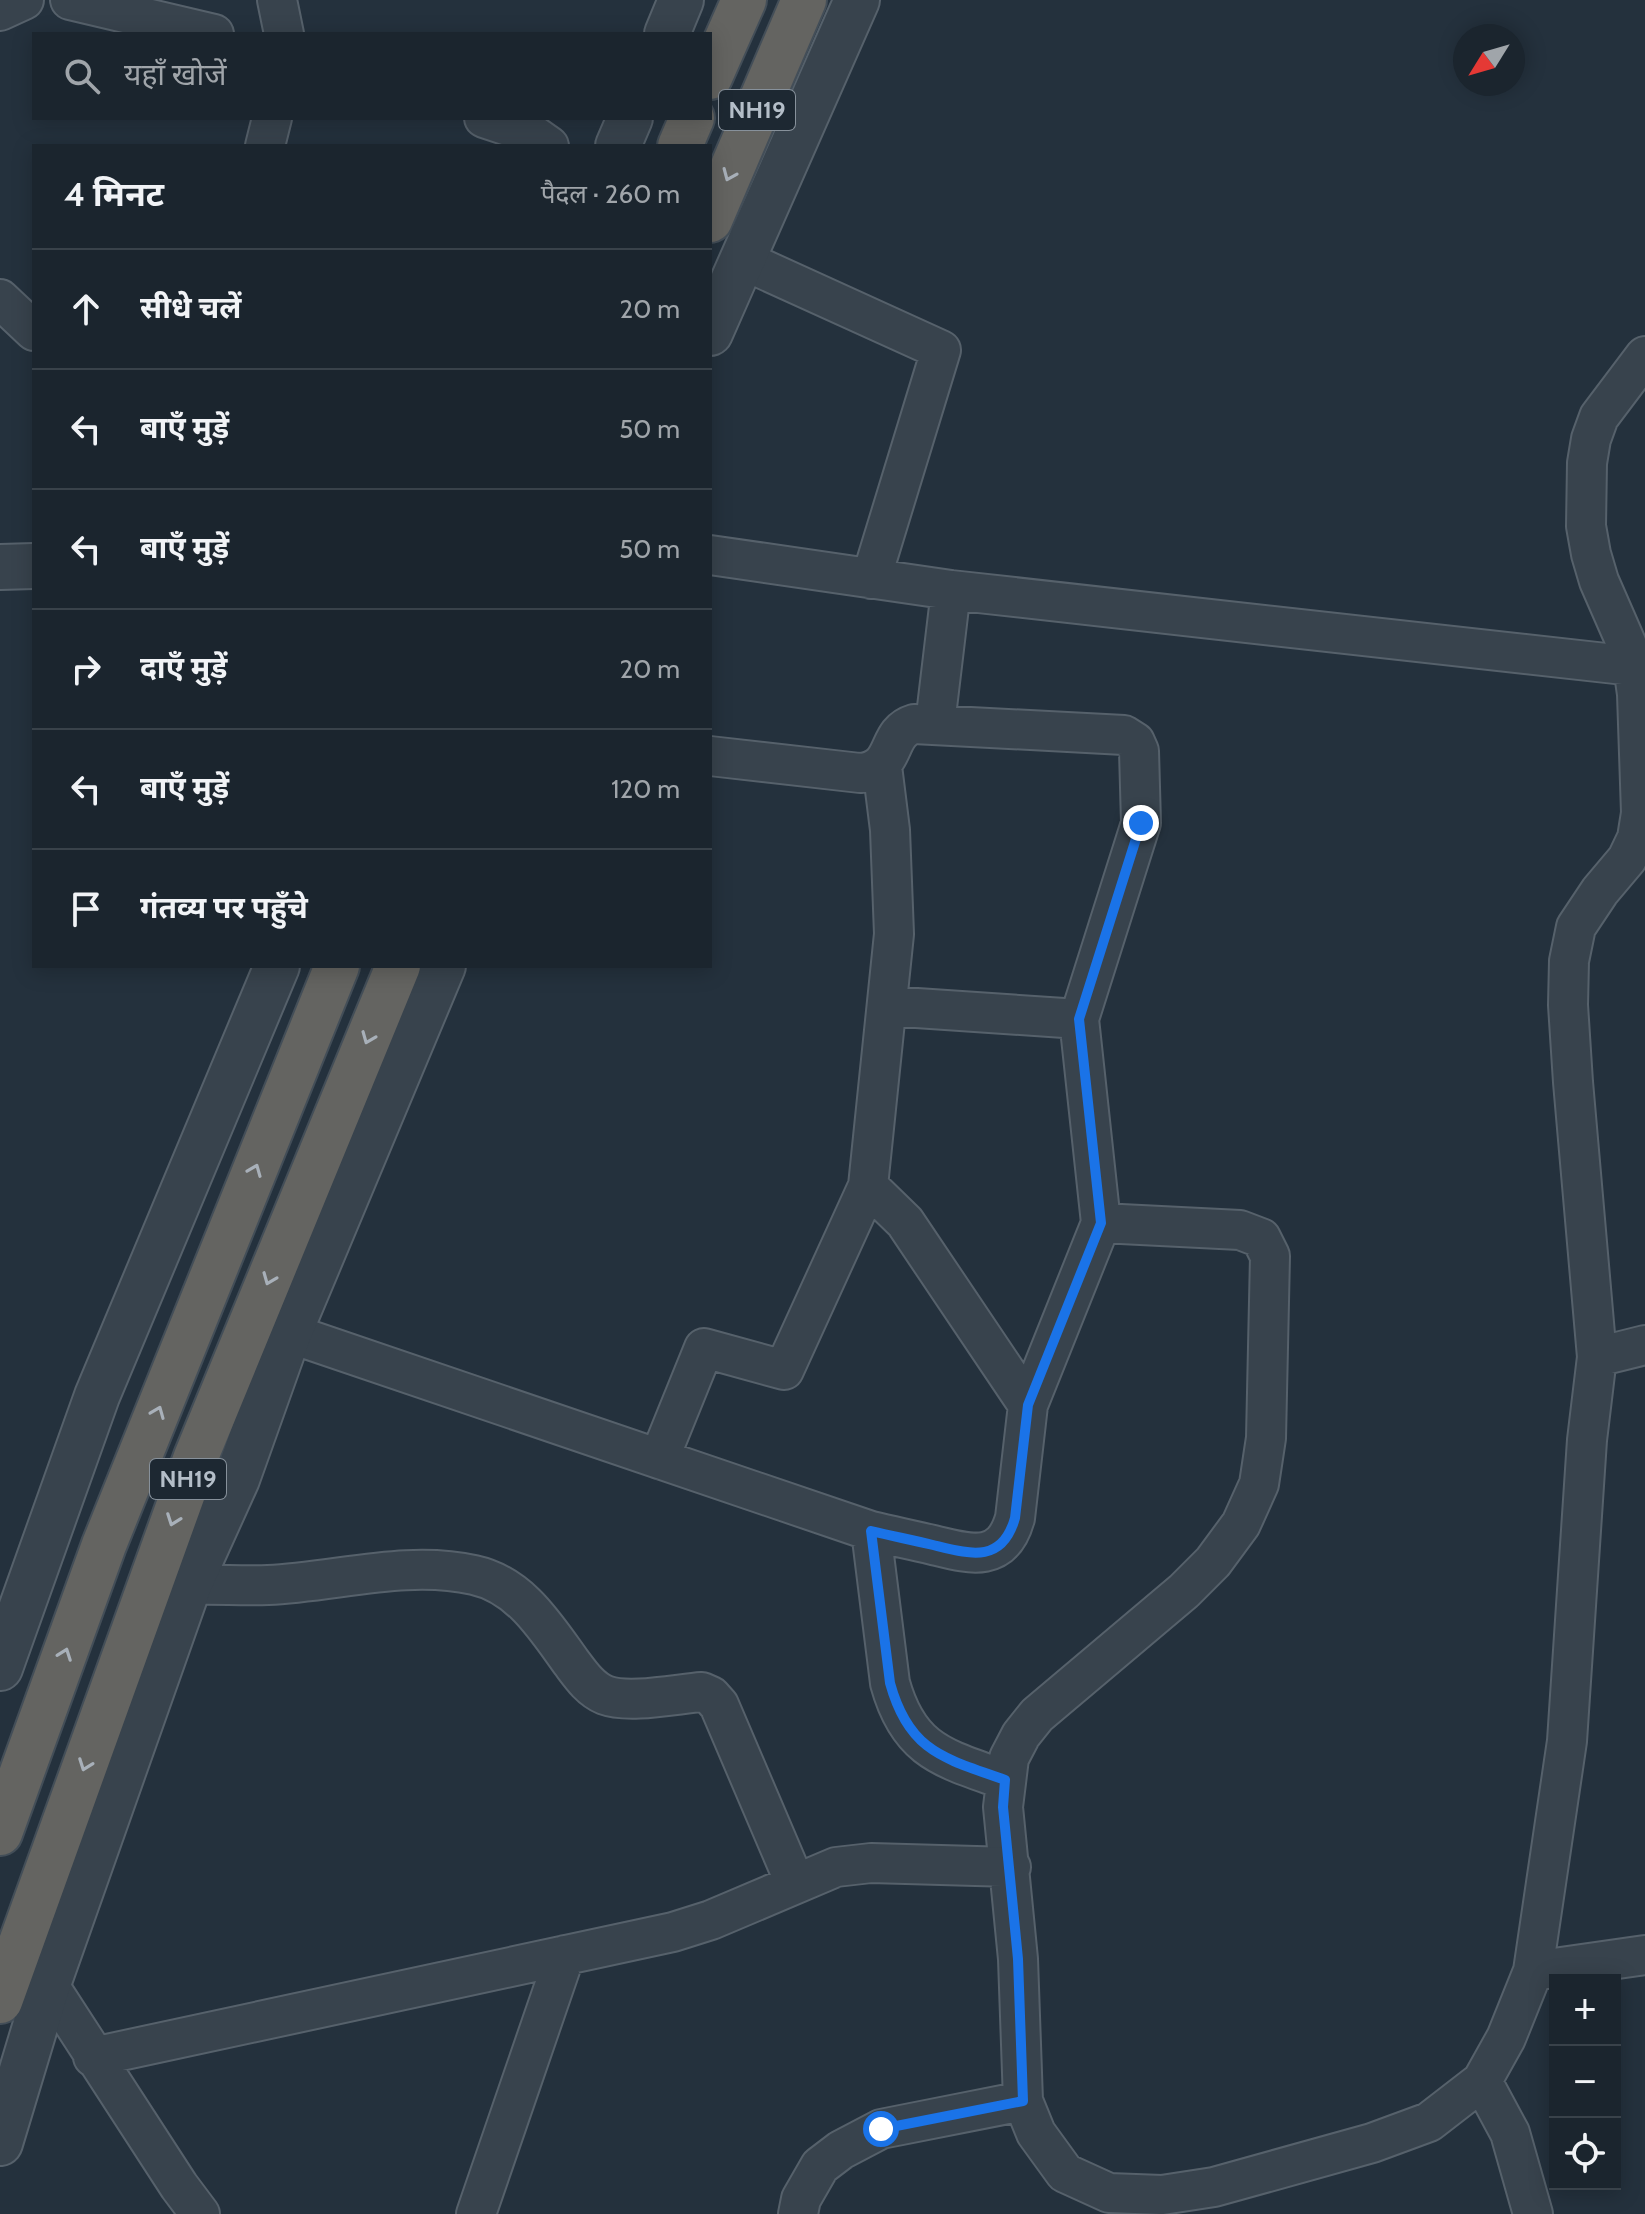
<!DOCTYPE html>
<html lang="hi">
<meta charset="utf-8">
<style>
:root{--surface:#1b252e;--page:#28313a;--text:#f1f3f6;--muted:#a0a5aa;--line:#39424a}
body{margin:0;font-family:Cabin,"Noto Sans Devanagari",sans-serif;background:var(--page);color:var(--text)}
.controls{position:absolute;right:24px;bottom:24px;display:grid;overflow:hidden;border-radius:0px;box-shadow:0 4px 20px #0003}
.controls button{width:72px;height:72px;display:grid;place-items:center;padding:0;border:0;border-bottom:2px solid var(--line);background:var(--surface);color:var(--text);font:40px sans-serif}
.compass{position:absolute;left:1453px;top:24px;width:72px;height:72px;border-radius:50%;background:var(--surface);box-shadow:0 4px 20px #0003;rotate:233deg}
.stop{position:absolute;width:24px;height:24px;margin:-18px;border:6px solid #1a73e8;border-radius:50%;background:#fff}
.stop.end{background:#1a73e8;border-color:#fff;box-shadow:0 2px 8px #0008}
.list{margin:0;padding:0;list-style:none}
h2{display:flex;justify-content:space-between;align-items:center;height:104px;margin:0;padding:0 32px;font-size:34px}
h2 small{font-size:26px;font-weight:400;color:var(--muted)}
.list li{display:grid;grid-template-columns:52px 1fr auto;gap:24px;align-items:center;box-sizing:border-box;height:120px;padding:0 32px;border-top:2px solid var(--line)}
.list b{display:block;font-size:30px;white-space:nowrap}
.list em{font-size:26px;font-style:normal;color:var(--muted)}
.icon{flex:none;width:44px;height:44px;fill:none;stroke:currentColor;stroke-width:2;stroke-linecap:round;stroke-linejoin:round}
.map{position:relative;flex:none;width:1645px;height:2214px;overflow:hidden}
.search{position:absolute;background:var(--surface);box-shadow:0 4px 20px #0003;left:32px;top:32px;width:680px;height:88px;display:flex;align-items:center;gap:20px;box-sizing:border-box;padding:0 28px;border-radius:0px;color:var(--muted);font-size:30px}
.panel{position:absolute;background:var(--surface);box-shadow:0 4px 20px #0003;left:32px;top:144px;width:680px;height:824px;border-radius:0px}
.map>svg:first-child{display:block}
</style>
<div class="map">
<svg width="1645" height="2214" viewBox="0 0 1645 2214">
<rect width="100%" height="100%" fill="#24313d"/>
<g fill="none" stroke-linecap="round" stroke-linejoin="round">
<g stroke="#56616b" stroke-width="42">
<path id="minor" d="M 70,0 L 214,34
M 277,0 L 284,34
M 0,11 L 24,0
M 484,118 L 532,134 L 549,146
M 265,146 L 272,118
M 743,260 L 941,350 L 871,579
M 0,299 L 34,331
M 710,555 L 951,590 L 1633,666
M 935,724 L 951,590
M 887,1006 L 1079,1019
M 868,1186 L 894,934 L 890,830 L 882,766
M 1101,1223 L 1240,1230 L 1261,1238 L 1270,1256 L 1266,1438 L 1259,1484 L 1241,1524 L 1213,1562 L 1184,1591 L 1037,1715 L 1021,1735 L 1009,1758 L 1003,1807 L 1018,1959 L 1023,2101 L 1036,2133 L 1065,2173 L 1109,2193 L 1162,2195 L 1214,2187 L 1372,2143 L 1429,2122 L 1482,2081 L 1506,2038 L 1533,1971 L 1567,1741 L 1587,1440 L 1597,1357 L 1573,1082 L 1568,1005 L 1569,961 L 1576,927 L 1600,891 L 1627,859 L 1637,838 L 1641,813 L 1637,694 L 1633,666 L 1627,645 L 1599,581 L 1591,554 L 1586,526 L 1587,463 L 1591,439 L 1599,417 L 1645,356
M 289,1333 L 871,1531 C 892,1536 912,1540 933,1545 C 970,1554 1002,1564 1015,1518 L 1028,1405
M 1597,1357 L 1645,1345
M 659,1459 L 704,1348 L 784,1370 L 868,1186 L 905,1222 L 1028,1405 L 1101,1223 L 1079,1019 L 1141,823 L 1139,751 L 1135,742 L 1124,735 L 914,724 C 884,733 899,769 860,773 L 710,756
M 871,1531 L 890,1683 C 909,1752 944,1758 1005,1780
M 189,1585 C 216,1584 242,1586 268,1585 C 336,1582 406,1560 474,1575 C 520,1585 545,1626 571,1662 C 580,1674 590,1689 605,1695 C 629,1704 676,1694 702,1692 L 711,1696 L 719,1705 L 795,1883
M 1533,1971 L 1645,1955
M 48,1984 L 179,2186 L 200,2214
M 93,2057 L 673,1932 L 711,1920 L 836,1867 L 871,1863 L 1011,1867
M 1482,2081 L 1510,2133 L 1533,2214
M 476,2214 L 565,1955
M 798,2214 L 801,2199 L 820,2166 L 841,2150 L 881,2129 L 1023,2101"/>
</g>
<g stroke="#56616b" stroke-width="48">
<path id="tertiary" d="M 667,34 L 681,0
M 618,146 L 630,118
M 710,333 L 857,0
M 0,567 L 34,566
M 0,1668 L 97,1396 L 277,966
M 0,2143 L 48,1984 L 189,1585 L 237,1479 L 289,1333 L 443,966"/>
</g>
<g stroke="#434e58" stroke-width="48">
<path id="trunk" d="M 710,77 L 744,0
M 680,146 L 692,118
M 710,220 L 804,0
M 0,1833 L 104,1545 L 337,966
M 0,2001 L 196,1457 L 398,966"/>
</g>
<use href="#minor" stroke="#38434d" stroke-width="38"/>
<use href="#tertiary" stroke="#38434d" stroke-width="44"/>
<use href="#trunk" stroke="#646461" stroke-width="44"/>
</g>
<defs><path id="oneway-chevron" d="M-2-3.5L2.5 0L-2 3.5" fill="none" stroke-width="1.6" stroke-linecap="round" stroke-linejoin="round" transform="scale(2)"/></defs>
<g stroke="#a8b0b9">
<use href="#oneway-chevron" transform="translate(729 175) rotate(113)"/>
<use href="#oneway-chevron" transform="translate(368 1038) rotate(112)"/>
<use href="#oneway-chevron" transform="translate(255 1170) rotate(-68)"/>
<use href="#oneway-chevron" transform="translate(269 1279) rotate(112)"/>
<use href="#oneway-chevron" transform="translate(158 1412) rotate(-68)"/>
<use href="#oneway-chevron" transform="translate(173 1520) rotate(110)"/>
<use href="#oneway-chevron" transform="translate(65 1654) rotate(-70)"/>
<use href="#oneway-chevron" transform="translate(85 1765) rotate(110)"/>
</g>
<g fill="none" stroke-linecap="round" stroke-linejoin="round">
<path stroke="#1a73e8" stroke-width="10" d="M 881,2129 L 1023,2101 L 1018,1959 L 1003,1807 L 1005,1780 C 944,1758 909,1752 890,1683 L 871,1531 C 892,1536 912,1540 933,1545 C 970,1554 1002,1564 1015,1518 L 1028,1405 L 1101,1223 L 1079,1019 L 1141,823"/>
</g>
<g text-anchor="middle" stroke-width="6" stroke-linejoin="round" paint-order="stroke">
<g fill="#1d2832" stroke="#87919b" stroke-width="2">
<rect x="719" y="90" width="76" height="40" rx="6"/>
<rect x="150" y="1459" width="76" height="40" rx="6"/>
</g>
<g font-size="24" font-weight="bold" fill="#b4bec8">
<text x="757" y="118">NH19</text>
<text x="188" y="1487">NH19</text>
</g>
</g>
</svg>
<div class="controls">
<button>+</button>
<button>−</button>
<button><svg class="icon" aria-label="locate" viewBox="0 0 24 24"><circle cx="12" cy="12" r="6"/><path d="M12 2v4M12 18v4M2 12h4M18 12h4"/></svg></button>
</div>
<svg class="compass" viewBox="-18 -18 36 36"><path d="M0-13l5 13h-10z" fill="#e53935"/><path d="M0 13l5-13h-10z" fill="#a0a5aa"/></svg>
<div class="stop" style="left:881px;top:2129px"></div>
<div class="stop end" style="left:1141px;top:823px"></div>
<div class="search"><svg class="icon" aria-label="search" viewBox="0 0 24 24"><circle cx="10" cy="10" r="6"/><path d="M15 15l6 6"/></svg>यहाँ खोजें</div>
<section class="panel">
<h2>4 मिनट<small>पैदल · 260 m</small></h2>
<ul class="list">
<li><svg class="icon" aria-label="ahead" viewBox="0 0 24 24"><path d="M12 20V5M6 11l6-6 6 6"/></svg><div><b>सीधे चलें</b></div><em>20 m</em></li>
<li><svg class="icon" aria-label="left" viewBox="0 0 24 24"><path d="M17 20v-9H6M10 6l-5 5 5 5"/></svg><div><b>बाएँ मुड़ें</b></div><em>50 m</em></li>
<li><svg class="icon" aria-label="left" viewBox="0 0 24 24"><path d="M17 20v-9H6M10 6l-5 5 5 5"/></svg><div><b>बाएँ मुड़ें</b></div><em>50 m</em></li>
<li><svg class="icon" aria-label="right" viewBox="0 0 24 24"><path d="M7 20v-9h11M14 6l5 5-5 5"/></svg><div><b>दाएँ मुड़ें</b></div><em>20 m</em></li>
<li><svg class="icon" aria-label="left" viewBox="0 0 24 24"><path d="M17 20v-9H6M10 6l-5 5 5 5"/></svg><div><b>बाएँ मुड़ें</b></div><em>120 m</em></li>
<li><svg class="icon" aria-label="arrive" viewBox="0 0 24 24"><path d="M6 21V4h12l-3 4 3 4H6"/></svg><div><b>गंतव्य पर पहुँचे</b></div></li>
</ul>
</section>
</div>
